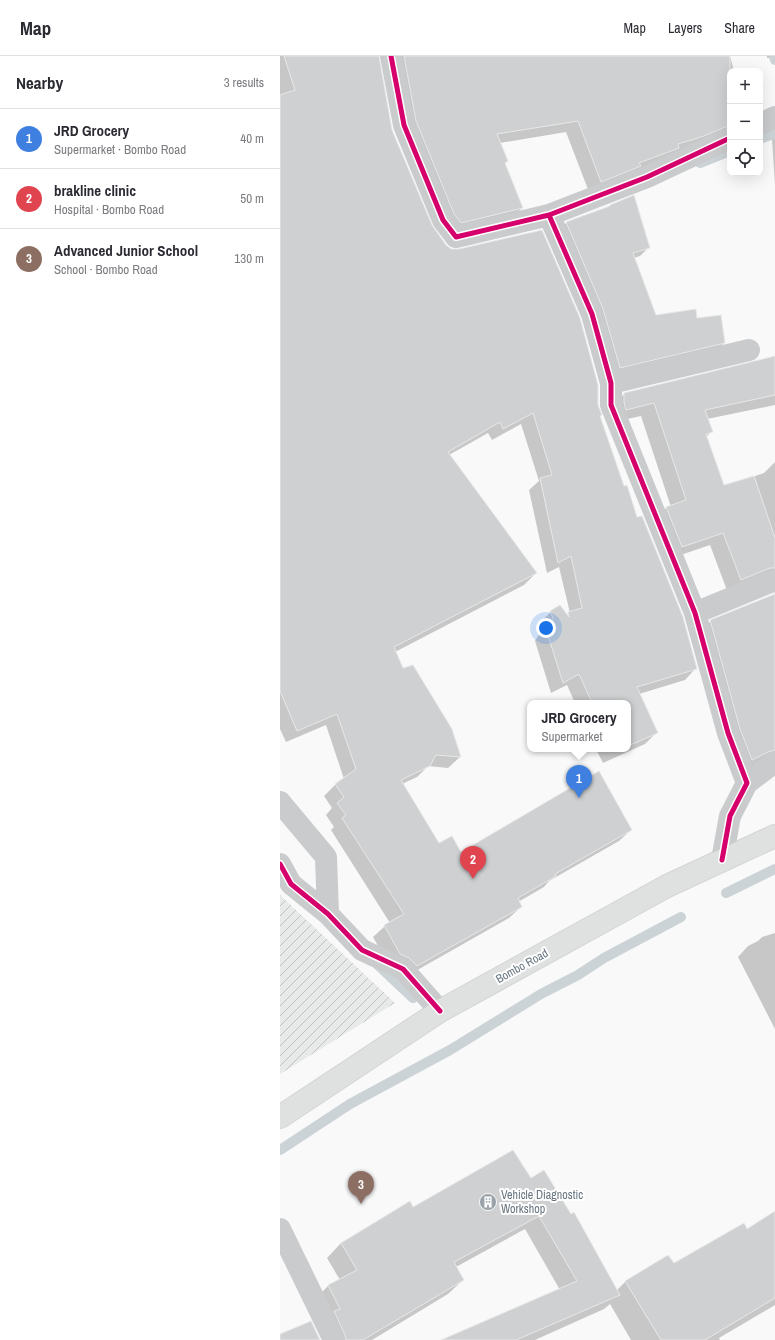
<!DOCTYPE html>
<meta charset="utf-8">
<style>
:root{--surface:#fff;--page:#f2f2f3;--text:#2b2b33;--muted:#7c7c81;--line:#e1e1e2;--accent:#b45309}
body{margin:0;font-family:"Archivo Narrow",sans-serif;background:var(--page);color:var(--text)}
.controls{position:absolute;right:12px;top:12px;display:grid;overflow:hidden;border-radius:8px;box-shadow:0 4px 16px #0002}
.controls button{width:36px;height:36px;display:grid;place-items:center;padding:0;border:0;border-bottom:1px solid var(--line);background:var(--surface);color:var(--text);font:20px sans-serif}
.you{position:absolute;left:266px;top:572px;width:14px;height:14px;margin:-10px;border:3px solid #fff;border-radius:50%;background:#1a73e8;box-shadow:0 0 0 6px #1a73e833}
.badge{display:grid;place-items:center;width:26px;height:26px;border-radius:50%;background:var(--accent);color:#fff;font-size:13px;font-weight:700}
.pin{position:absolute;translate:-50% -33px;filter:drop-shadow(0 1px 2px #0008)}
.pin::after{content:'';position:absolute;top:21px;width:14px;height:12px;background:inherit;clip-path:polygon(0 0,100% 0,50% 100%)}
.popup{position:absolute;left:247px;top:644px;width:104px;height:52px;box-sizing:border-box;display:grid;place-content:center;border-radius:8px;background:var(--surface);filter:drop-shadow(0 1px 3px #0005);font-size:13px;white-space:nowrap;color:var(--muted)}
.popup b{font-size:15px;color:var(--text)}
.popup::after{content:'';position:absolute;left:50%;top:100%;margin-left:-8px;border:8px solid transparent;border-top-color:var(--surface)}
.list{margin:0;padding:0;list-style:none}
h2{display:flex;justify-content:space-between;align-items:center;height:52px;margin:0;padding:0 16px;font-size:17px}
h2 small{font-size:13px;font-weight:400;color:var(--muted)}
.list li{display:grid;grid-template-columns:26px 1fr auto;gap:12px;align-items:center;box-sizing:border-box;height:60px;padding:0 16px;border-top:1px solid var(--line)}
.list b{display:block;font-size:15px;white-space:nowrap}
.list p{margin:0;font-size:13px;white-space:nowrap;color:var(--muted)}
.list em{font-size:13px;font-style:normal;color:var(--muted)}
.icon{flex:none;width:22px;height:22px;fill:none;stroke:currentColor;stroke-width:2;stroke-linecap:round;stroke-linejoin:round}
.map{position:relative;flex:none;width:495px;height:1284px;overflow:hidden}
header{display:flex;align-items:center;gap:24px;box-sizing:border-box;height:56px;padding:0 20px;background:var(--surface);border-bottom:1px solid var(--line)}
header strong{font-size:19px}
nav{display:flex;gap:22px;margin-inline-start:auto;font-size:14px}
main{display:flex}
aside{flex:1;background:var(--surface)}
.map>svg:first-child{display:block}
</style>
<header>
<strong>Map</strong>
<nav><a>Map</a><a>Layers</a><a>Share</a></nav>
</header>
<main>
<aside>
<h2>Nearby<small>3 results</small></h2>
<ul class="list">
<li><span class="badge" style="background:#3f7fe0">1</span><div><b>JRD Grocery</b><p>Supermarket · Bombo Road</p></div><em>40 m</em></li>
<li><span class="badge" style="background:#e0444e">2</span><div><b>brakline clinic</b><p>Hospital · Bombo Road</p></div><em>50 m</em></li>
<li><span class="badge" style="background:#8d6e63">3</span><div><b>Advanced Junior School</b><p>School · Bombo Road</p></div><em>130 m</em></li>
</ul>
</aside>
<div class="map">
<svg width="495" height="1284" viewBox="0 0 495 1284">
<defs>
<pattern id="industrial-furrows" width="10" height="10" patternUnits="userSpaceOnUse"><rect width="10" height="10" fill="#e8e9e9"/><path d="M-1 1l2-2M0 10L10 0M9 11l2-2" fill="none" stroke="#c0c1c2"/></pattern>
</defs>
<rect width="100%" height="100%" fill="#f9f9f9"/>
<path fill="url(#industrial-furrows)" d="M 0,839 L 115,947 L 0,1018 Z"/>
<path fill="#0003" d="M 0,0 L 98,0 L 111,74 L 151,169 L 165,189 L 318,349 L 319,360 L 343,432 L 416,612 L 405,624 L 359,638 L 377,676 L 365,688 L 323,707 L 316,693 L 348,693 L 348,647 L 295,647 L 287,629 L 271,637 L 255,585 L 262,574 L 259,567 L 271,556 L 287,559 L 290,557 L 279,511 L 267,517 L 249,434 L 259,425 L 241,368 L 212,384 L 208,377 L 169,399 L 256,517 L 244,529 L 115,596 L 123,613 L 180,701 L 168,712 L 148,710 L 137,721 L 122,728 L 159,788 L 180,797 L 351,774 L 339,785 L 269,825 L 264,831 L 238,846 L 241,851 L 229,862 L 125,921 L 109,909 L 93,881 L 105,870 L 110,867 L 51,774 L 54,771 L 46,759 L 52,752 L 44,740 L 56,728 L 64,723 L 46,669 L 6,686 L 0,673 Z
M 104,0 L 450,0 L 454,15 L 450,15 L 450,81 L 309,136 L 286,76 L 220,87 L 224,108 L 242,152 L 230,164 L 169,178 Z
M 487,0 L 495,0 L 495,2 L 487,2 Z
M 495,80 L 495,129 L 492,83 Z
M 330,150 L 369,191 L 360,200 L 354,202 L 375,260 L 416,263 L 444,287 L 435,296 L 331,320 L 277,176 L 286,167 L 328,152 Z
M 495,301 L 495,349 L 427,363 L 432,375 L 426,381 L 443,431 L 484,417 L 495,406 L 495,708 L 459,717 L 417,578 L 431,565 L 495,539 L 494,533 L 448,537 L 430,489 L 389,503 L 373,465 L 386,452 L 391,451 L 361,360 L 333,366 L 331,351 L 344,338 Z
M 495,877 L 495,973 L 458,901 L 468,890 L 478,885 L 482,881 Z
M 250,1123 L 336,1235 L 346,1225 L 394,1209 L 467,1174 L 495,1156 L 495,1249 L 439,1282 L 440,1284 L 351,1284 L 330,1248 L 324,1253 L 255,1284 L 163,1284 L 280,1234 L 245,1173 L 176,1211 L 183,1224 L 168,1238 L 92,1284 L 47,1284 L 34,1244 L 48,1230 L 60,1224 L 47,1202 L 61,1187 L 133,1152 Z"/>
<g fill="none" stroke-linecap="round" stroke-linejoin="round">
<path stroke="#ccd3d6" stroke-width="10" d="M 494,0 L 495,4
M 480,83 L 493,78 L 495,75
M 420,107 L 450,95
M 446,837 L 495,813
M 98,909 L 133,942
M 0,1094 L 70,1048 L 170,994 L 261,938 L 298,919 L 324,902 L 401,861"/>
</g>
<path fill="#ced0d1" stroke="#e8e8e8" d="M 4,0 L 99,0 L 112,74 L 152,169 L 166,189 L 171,193 L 179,193 L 262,174 L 300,262 L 318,329 L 318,349 L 322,359 L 320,360 L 344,430 L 347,429 L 357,461 L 362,460 L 403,561 L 417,613 L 357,631 L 378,677 L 348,690 L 348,647 L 312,647 L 299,618 L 283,627 L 266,573 L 273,562 L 270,555 L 280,549 L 289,561 L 288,556 L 302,552 L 291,500 L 278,507 L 260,422 L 272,419 L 253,357 L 223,373 L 220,366 L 168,396 L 257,517 L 114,591 L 123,612 L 133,609 L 172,673 L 181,701 L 156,699 L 150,710 L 121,724 L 159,787 L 172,780 L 181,796 L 319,715 L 352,774 L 275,818 L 276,820 L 238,842 L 242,851 L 137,910 L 129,902 L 120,898 L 104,869 L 124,858 L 62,762 L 66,759 L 57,747 L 64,741 L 55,728 L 76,713 L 57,658 L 17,675 L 0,635 L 0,39 L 15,34 Z
M 124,0 L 450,0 L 450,70 L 445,71 L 424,80 L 398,88 L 399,92 L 359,107 L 361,110 L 321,126 L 298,65 L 217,78 L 228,105 L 225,107 L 243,152 L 181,167 L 174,158 L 136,65 Z
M 354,139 L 370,192 L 353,197 L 376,259 L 416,253 L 417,262 L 441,259 L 445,287 L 340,312 L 323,253 L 286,166 L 330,150 L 330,149 Z
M 495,300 L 495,339 L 425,354 L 433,376 L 426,378 L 444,429 L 474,420 L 495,482 L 495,512 L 490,512 L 461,524 L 443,477 L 402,491 L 386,451 L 406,444 L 374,347 L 346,354 L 344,347 L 344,337 Z
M 495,538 L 495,694 L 488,696 L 472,704 L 460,673 L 430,564 Z
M 233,1094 L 251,1122 L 264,1114 L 291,1158 L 294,1156 L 340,1239 L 236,1284 L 161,1284 L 297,1225 L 259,1160 L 174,1206 L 184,1224 L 83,1284 L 66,1284 L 65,1279 L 54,1255 L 60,1253 L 48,1229 L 77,1214 L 61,1187 L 130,1145 L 133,1151 Z
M 495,1155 L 495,1242 L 425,1284 L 381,1284 L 345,1225 L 388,1199 L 394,1207 L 464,1167 L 467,1173 Z
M 31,1265 L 40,1284 L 0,1284 L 0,1278 Z"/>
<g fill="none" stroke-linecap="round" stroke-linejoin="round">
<g stroke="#d4d5d6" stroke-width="24">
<path id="major" d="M 0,1061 L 160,955 L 387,830 L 495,780"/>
</g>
<path stroke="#cacbcc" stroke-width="22" d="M 111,0 L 124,69 L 163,164 L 176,181 L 269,159 L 367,121 L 450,82
M 480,68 L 495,61
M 269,159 L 312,258 L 331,327 L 331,349 L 415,557 L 448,677 L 467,727 L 450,760 L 442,804
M 331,327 L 469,294
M 415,557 L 495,524
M 467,727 L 495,706
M 0,746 L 46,801 L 48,858
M 0,808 L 11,828 L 48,858 L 82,894 L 123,913 L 160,955
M 0,1173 L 54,1284"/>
<use href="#major" stroke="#dfe0e0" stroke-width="22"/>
<g stroke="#fff" stroke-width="8">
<path id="cycleway" d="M 111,0 L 124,69 L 163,164 L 176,181 L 269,159 L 367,121 L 450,82
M 269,159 L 312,258 L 331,327 L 331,349 L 415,557 L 448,677 L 467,727 L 450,760 L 442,804
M 0,808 L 11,828 L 48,858 L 82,894 L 123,913 L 160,955"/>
</g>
<use href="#cycleway" stroke="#d6006c" stroke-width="5"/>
</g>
<defs>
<g id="building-disc" transform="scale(0.9)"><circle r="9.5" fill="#9aa3aa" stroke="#fff"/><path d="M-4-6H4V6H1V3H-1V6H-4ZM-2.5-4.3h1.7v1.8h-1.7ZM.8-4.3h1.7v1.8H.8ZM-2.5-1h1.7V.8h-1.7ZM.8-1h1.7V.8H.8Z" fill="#fff"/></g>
</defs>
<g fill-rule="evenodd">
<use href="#building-disc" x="208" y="1146"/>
</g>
<g text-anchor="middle" stroke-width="4" stroke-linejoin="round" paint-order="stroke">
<g font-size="12" fill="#677580" stroke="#fff">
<text transform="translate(242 910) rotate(-29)" y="4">Bombo Road</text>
</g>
<g font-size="12" fill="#677580" stroke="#fff" text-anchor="start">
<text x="221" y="1143">Vehicle Diagnostic<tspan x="221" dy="14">Workshop</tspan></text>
</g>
</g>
</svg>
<div class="controls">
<button>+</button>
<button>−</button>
<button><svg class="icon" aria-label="locate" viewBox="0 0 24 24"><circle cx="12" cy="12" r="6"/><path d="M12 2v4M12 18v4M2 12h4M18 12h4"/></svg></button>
</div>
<div class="you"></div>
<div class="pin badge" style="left:299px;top:742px;background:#3f7fe0">1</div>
<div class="popup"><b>JRD Grocery</b>Supermarket</div>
<div class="pin badge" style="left:193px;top:823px;background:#e0444e">2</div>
<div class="pin badge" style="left:81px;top:1148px;background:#8d6e63">3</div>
</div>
</main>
